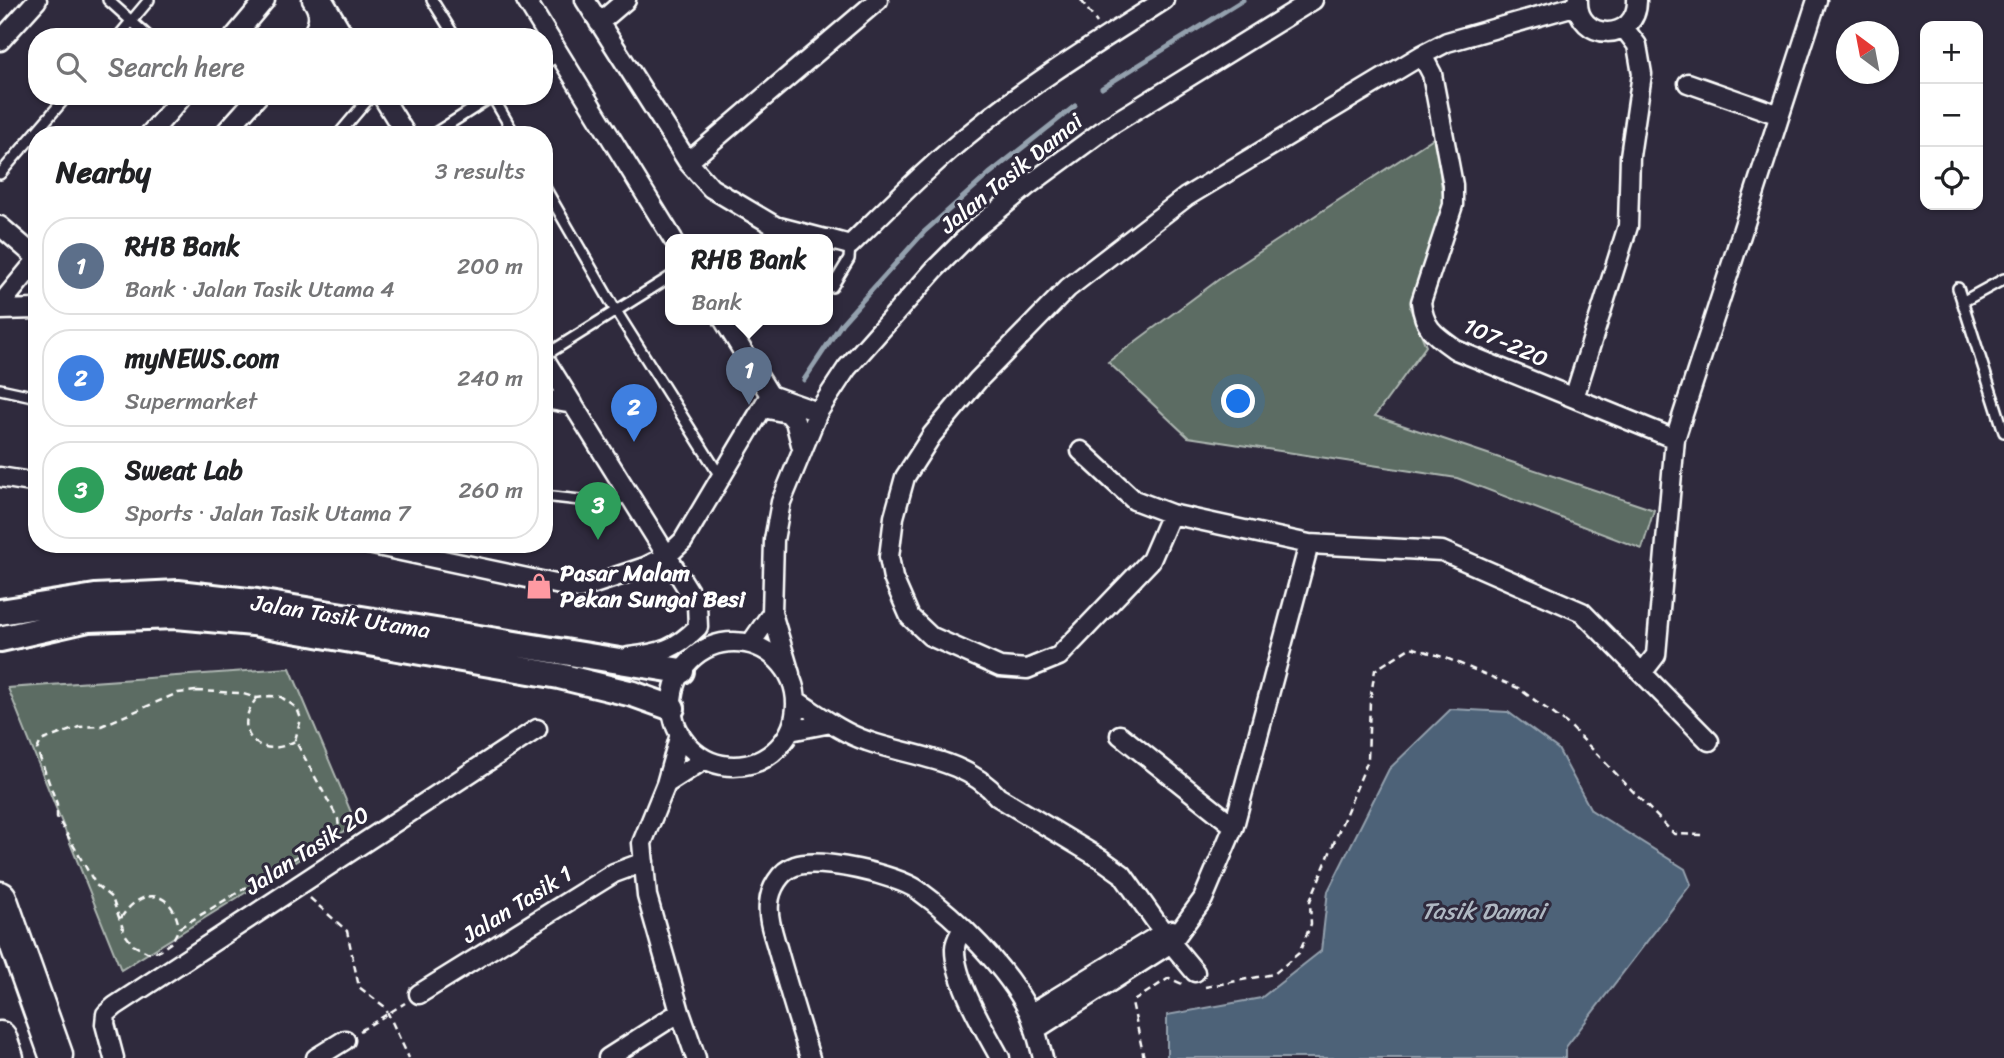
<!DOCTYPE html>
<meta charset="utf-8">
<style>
:root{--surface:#fff;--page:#f2f2f2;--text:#202124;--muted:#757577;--line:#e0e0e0;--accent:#d93025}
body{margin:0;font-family:Sriracha,sans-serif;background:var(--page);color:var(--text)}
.controls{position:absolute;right:21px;top:21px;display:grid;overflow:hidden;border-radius:14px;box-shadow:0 2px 5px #0004}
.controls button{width:63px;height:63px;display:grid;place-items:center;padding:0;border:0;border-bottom:2px solid var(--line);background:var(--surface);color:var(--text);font:35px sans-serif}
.compass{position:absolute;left:1836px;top:21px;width:63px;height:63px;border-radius:50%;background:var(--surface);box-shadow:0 2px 5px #0004;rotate:328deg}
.you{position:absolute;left:1239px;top:402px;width:24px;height:24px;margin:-18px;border:5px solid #fff;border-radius:50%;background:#1a73e8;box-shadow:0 0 0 10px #1a73e833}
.badge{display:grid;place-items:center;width:46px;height:46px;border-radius:50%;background:var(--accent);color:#fff;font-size:23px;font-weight:700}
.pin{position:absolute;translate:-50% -58px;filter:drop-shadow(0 2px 4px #0008)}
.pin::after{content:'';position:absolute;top:37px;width:24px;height:21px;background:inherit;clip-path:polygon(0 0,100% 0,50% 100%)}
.popup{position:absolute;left:665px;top:234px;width:168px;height:91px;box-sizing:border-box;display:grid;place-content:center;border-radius:14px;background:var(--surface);filter:drop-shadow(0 2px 5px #0005);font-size:23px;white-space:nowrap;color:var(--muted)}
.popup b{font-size:26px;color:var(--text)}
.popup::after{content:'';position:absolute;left:50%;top:100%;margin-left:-14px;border:14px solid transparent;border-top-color:var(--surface)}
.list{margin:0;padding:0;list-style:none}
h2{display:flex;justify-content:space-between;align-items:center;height:91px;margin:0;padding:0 28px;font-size:30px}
h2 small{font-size:23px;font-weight:400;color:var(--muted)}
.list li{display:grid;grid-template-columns:46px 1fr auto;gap:21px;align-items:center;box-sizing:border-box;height:98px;margin:0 14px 14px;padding:0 14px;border:2px solid var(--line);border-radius:28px}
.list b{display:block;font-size:26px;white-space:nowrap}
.list p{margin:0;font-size:23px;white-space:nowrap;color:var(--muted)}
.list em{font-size:23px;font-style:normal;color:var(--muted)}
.icon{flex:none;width:38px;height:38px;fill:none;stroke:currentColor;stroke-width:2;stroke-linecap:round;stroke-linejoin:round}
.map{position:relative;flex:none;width:2004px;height:1058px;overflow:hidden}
.search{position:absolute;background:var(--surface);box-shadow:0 2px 5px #0004;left:28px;top:28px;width:525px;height:77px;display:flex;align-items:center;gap:18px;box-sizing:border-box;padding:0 24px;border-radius:28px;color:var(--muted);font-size:26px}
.panel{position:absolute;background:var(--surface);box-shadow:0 2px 5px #0004;left:28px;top:126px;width:525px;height:427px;border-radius:28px}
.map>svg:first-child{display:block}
</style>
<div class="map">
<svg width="2004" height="1058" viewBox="0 0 2004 1058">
<rect width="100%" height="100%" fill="#2f2a3d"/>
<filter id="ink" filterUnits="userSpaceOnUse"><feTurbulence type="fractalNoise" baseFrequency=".0143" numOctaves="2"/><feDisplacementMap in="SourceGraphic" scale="14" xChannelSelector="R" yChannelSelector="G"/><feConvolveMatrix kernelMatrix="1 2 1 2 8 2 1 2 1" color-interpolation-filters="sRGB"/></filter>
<g filter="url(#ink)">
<path fill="#5b6c63" stroke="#adb6b1" stroke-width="2" d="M 1435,137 L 1444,204 L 1410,308 L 1426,346 L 1375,416 L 1654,510 L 1642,549 L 1457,478 L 1188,437 L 1108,362 L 1226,274 Z
M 290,668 L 356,824 L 121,970 L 8,688 Z"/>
<path fill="#4d6278" stroke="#94a1ae" stroke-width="2" d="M 1451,709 L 1508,712 L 1558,749 L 1591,810 L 1685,869 L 1691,884 L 1566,1047 L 1566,1058 L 1167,1058 L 1167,1015 L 1261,998 L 1321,951 L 1328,891 L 1389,769 Z"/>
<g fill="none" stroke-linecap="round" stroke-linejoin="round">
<path stroke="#94a1ae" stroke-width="5" d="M 1102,88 L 1243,0
M 804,380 L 842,323 L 924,232 L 989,174 L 1075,106"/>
<g stroke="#fff" stroke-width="14">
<path id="lane" d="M 108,0 L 149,37
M 432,0 L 455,37
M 118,37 L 149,0
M 544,64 L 560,55
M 492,96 L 515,135
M 338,135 L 371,96
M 432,135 L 493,96
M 0,174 L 67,96
M 544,186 L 616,311 L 720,476
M 832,287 L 849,259 L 850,245
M 1958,288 L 2004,432
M 1962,302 L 2004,279
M 544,356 L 670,277
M 0,389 L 37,397
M 544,496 L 607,503 L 630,496"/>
</g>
<g stroke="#fff" stroke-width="23">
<path id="street" d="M 323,0 L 345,37
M 526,0 L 673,239
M 585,0 L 688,162 L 711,188 L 775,226 L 825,239
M 1578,0 C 1576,42 1638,43 1637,0
M 599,23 L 626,0
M 234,37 L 265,0
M 310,37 C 320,24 321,13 312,0
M 0,41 L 37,0
M 1422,55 L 1432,74 L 1453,185 L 1453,205 L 1421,302 C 1424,329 1435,335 1456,350 L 1675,439
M 1688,83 L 1779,115
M 382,96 L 406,135
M 149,135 L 183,96
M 223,135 L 258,96
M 688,162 L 878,0
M 0,226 L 37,258
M 828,239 L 850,245 C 892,204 933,162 979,126 C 1037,79 1102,40 1164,0
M 0,305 L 37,260
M 0,310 L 37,309
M 723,319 L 770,395 L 818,412
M 544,358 L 697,604 L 698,627 C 675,650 661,653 629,657
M 1574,398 L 1628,226 L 1630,156 L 1642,74 L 1637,45 L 1624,28
M 544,399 L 573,404
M 768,409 L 788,413 L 795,421 L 802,448
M 1081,451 L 1134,500 L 1171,514 L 1309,544 L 1442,551 L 1582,612 L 1709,741
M 0,477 L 37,483
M 1171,514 L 1151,560 L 1059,656 L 1027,669 L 1000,667 L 930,636 L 910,617 L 893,578 L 889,557 L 894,517 L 905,477 L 932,435 L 978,380 L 1068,288 L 1186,197 L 1422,55 L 1447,42 L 1578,5
M 368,544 L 579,589 L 645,567 L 667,556 L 683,541 L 770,395
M672 704a62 62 0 1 1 124 0a62 62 0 1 1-124 0Z
M 751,643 L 772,613
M 1642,673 L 1656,655 L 1675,439 L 1817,0
M 790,674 L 772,613 L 774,540 L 781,502 L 818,412 L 847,368 L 935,269 L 975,229 L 1026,187 L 1109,126 L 1313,0
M 797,701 C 819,715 842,733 867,741 C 912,757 965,758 998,797 L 1101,859 L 1122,874 L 1171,943 L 1195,972
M 790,731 L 831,723
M 680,734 L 666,784 L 642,843 L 647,896 L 680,1012 L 696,1058
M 1120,735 L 1234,826
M 666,784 L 705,759
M 963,928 C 960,934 955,941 955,948 C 954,980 985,1030 1000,1058
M 419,994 L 614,873 L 644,862
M 1030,1014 L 1164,932 L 1172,930
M 1035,1030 L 1171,943 L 1203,899 L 1234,826 L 1309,544
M 114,1058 L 105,1024 L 106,1014 L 115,1006 L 537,729
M 316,1058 L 345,1040
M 608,1058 L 680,1012
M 810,1058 C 799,1022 788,987 778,951 C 774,936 767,919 769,904 C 770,889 780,871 795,866 C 819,857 897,875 918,890 C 957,918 1008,969 1029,1012 C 1035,1026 1039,1043 1043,1058"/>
</g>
<g stroke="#fff" stroke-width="30">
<path id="secondary" d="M 0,612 L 95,597 L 178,593 L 257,602 L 681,671
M 0,639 L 88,619 L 176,616 L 253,623 L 559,676 L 633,694 L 672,708"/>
</g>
<g stroke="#fff" stroke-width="37">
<path id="highway" d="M 0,898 L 56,1055
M 0,1038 L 7,1058"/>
</g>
<path stroke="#fff" stroke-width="2.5" stroke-dasharray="7 5" stroke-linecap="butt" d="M 1081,0 L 1097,23
M 196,691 L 240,693 L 257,698 L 270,696 L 281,697 L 297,708 L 301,719 L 295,740 L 338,819 L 339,829 L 333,835 L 179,928 L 172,942 L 159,951 L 149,953 L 133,945 L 125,934 L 112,898 L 96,885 L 57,817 L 57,804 L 37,750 L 41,741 L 79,727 L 101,726 L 178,693 Z
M 257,698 C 230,730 258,762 295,741
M 310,898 L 347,931 L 359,987 L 385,1007 L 409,1058
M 121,918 C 141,886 173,889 179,928
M 1205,987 L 1274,974 L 1299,953 L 1311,924 L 1310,901 L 1368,760 L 1370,701 L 1375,670 L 1411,647 L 1446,658 L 1518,688 L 1570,726 L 1674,834 L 1703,835
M 360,1031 L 405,1003
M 1144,1058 L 1132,1002 L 1169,978 L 1182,984"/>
<use href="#lane" stroke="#2f2a3d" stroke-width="9"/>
<use href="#street" stroke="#2f2a3d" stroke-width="18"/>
<use href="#secondary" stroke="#2f2a3d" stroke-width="24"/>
<use href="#highway" stroke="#2f2a3d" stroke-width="32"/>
</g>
</g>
<defs>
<g id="shop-bare" transform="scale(2.1)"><path d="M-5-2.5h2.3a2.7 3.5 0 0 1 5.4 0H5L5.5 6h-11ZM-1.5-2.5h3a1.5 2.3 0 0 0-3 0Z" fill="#ff9aa2" stroke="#2f2a3d" stroke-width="2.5" paint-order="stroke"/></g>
</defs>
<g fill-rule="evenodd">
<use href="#shop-bare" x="539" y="586"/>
</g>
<g text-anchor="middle" stroke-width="6" stroke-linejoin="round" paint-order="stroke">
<g font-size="23" fill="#fff" stroke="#2f2a3d">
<text transform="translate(1011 173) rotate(-39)" y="8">Jalan Tasik Damai</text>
<text transform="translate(1506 342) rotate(24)" y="8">107-220</text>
<text transform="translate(341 616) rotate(9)" y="8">Jalan Tasik Utama</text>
<text transform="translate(307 850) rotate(-33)" y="8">Jalan Tasik 20</text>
<text transform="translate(517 904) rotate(-32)" y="8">Jalan Tasik 1</text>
</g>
<g font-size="23" font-weight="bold" fill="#fff" stroke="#2f2a3d" text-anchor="start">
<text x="560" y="581">Pasar Malam<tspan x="560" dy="26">Pekan Sungai Besi</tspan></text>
</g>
<g font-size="24" font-style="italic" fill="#afb8c2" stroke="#2f2a3d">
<text x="1483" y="919">Tasik Damai</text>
</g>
</g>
</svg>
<div class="controls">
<button>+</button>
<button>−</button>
<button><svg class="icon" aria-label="locate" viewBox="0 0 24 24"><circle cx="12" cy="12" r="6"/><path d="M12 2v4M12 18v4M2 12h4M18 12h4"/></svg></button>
</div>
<svg class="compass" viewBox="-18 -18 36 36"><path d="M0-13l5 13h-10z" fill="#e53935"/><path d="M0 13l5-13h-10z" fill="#757577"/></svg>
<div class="you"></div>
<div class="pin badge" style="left:749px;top:405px;background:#5c6f8a">1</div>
<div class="popup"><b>RHB Bank</b>Bank</div>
<div class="pin badge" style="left:634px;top:442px;background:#3f7fe0">2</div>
<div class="pin badge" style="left:598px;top:540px;background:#2e9e5b">3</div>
<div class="search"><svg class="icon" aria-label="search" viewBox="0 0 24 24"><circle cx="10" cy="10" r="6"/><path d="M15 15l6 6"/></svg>Search here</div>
<section class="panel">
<h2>Nearby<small>3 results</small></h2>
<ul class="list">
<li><span class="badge" style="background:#5c6f8a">1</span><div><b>RHB Bank</b><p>Bank · Jalan Tasik Utama 4</p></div><em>200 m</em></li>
<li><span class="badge" style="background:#3f7fe0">2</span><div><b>myNEWS.com</b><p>Supermarket</p></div><em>240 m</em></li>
<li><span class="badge" style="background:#2e9e5b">3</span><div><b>Sweat Lab</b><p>Sports · Jalan Tasik Utama 7</p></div><em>260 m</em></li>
</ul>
</section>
</div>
